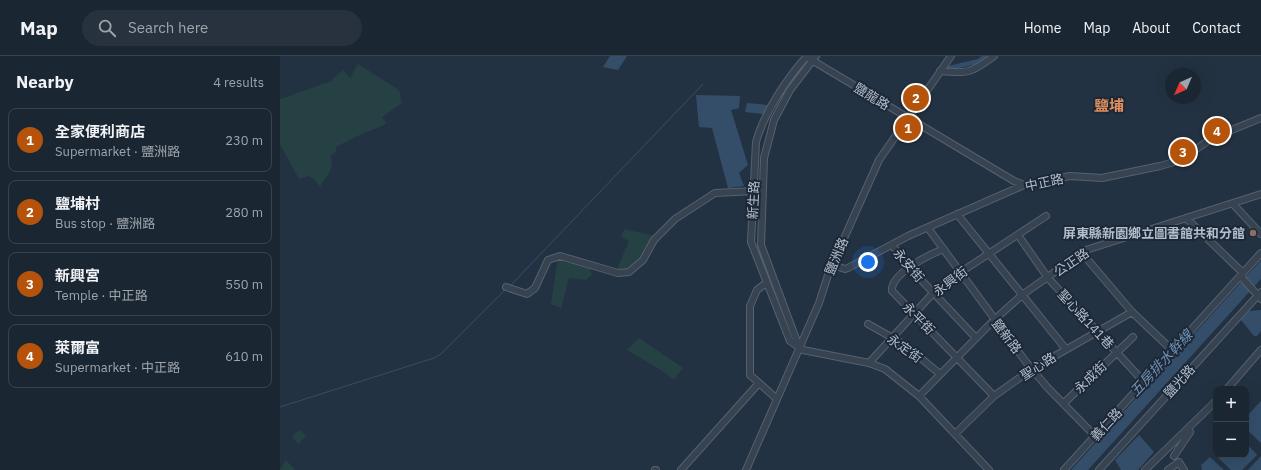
<!DOCTYPE html>
<meta charset="utf-8">
<style>
:root{--surface:#1a2632;--page:#27323e;--text:#f1f3f6;--muted:#9fa5ac;--line:#38434d;--accent:#b45309}
body{margin:0;font-family:"IBM Plex Sans","Noto Sans TC",sans-serif;background:var(--page);color:var(--text)}
.controls{position:absolute;right:12px;bottom:12px;display:grid;overflow:hidden;border-radius:8px;box-shadow:0 4px 16px #0002}
.controls button{width:36px;height:36px;display:grid;place-items:center;padding:0;border:0;border-bottom:1px solid var(--line);background:var(--surface);color:var(--text);font:20px sans-serif}
.compass{position:absolute;left:885px;top:12px;width:36px;height:36px;border-radius:50%;background:var(--surface);box-shadow:0 4px 16px #0002;rotate:224deg}
.you{position:absolute;left:588px;top:206px;width:14px;height:14px;margin:-10px;border:3px solid #fff;border-radius:50%;background:#1a73e8;box-shadow:0 0 0 6px #1a73e833}
.badge{display:grid;place-items:center;width:26px;height:26px;border-radius:50%;background:var(--accent);color:#fff;font-size:13px;font-weight:700}
.pin{position:absolute;translate:-50% -50%;border:2px solid #fff;box-shadow:0 1px 4px #0006}
.list{margin:0;padding:0;list-style:none}
h2{display:flex;justify-content:space-between;align-items:center;height:52px;margin:0;padding:0 16px;font-size:17px}
h2 small{font-size:13px;font-weight:400;color:var(--muted)}
.list li{display:grid;grid-template-columns:26px 1fr auto;gap:12px;align-items:center;box-sizing:border-box;height:64px;margin:0 8px 8px;padding:0 8px;border:1px solid var(--line);border-radius:8px}
.list b{display:block;font-size:15px;white-space:nowrap}
.list p{margin:0;font-size:13px;white-space:nowrap;color:var(--muted)}
.list em{font-size:13px;font-style:normal;color:var(--muted)}
.icon{flex:none;width:22px;height:22px;fill:none;stroke:currentColor;stroke-width:2;stroke-linecap:round;stroke-linejoin:round}
.map{position:relative;flex:none;width:981px;height:414px;overflow:hidden}
header{display:flex;align-items:center;gap:24px;box-sizing:border-box;height:56px;padding:0 20px;background:var(--surface);border-bottom:1px solid var(--line)}
header strong{font-size:19px}
nav{display:flex;gap:22px;margin-inline-start:auto;font-size:14px}
.search{width:280px;height:36px;background:var(--page);display:flex;align-items:center;gap:10px;box-sizing:border-box;padding:0 14px;border-radius:22px;color:var(--muted);font-size:15px}
main{display:flex}
aside{flex:1;background:var(--surface)}
.map>svg:first-child{display:block}
</style>
<header>
<strong>Map</strong>
<div class="search"><svg class="icon" aria-label="search" viewBox="0 0 24 24"><circle cx="10" cy="10" r="6"/><path d="M15 15l6 6"/></svg>Search here</div>
<nav><a>Home</a><a>Map</a><a>About</a><a>Contact</a></nav>
</header>
<main>
<aside>
<h2>Nearby<small>4 results</small></h2>
<ul class="list">
<li><span class="badge">1</span><div><b>全家便利商店</b><p>Supermarket · 鹽洲路</p></div><em>230 m</em></li>
<li><span class="badge">2</span><div><b>鹽埔村</b><p>Bus stop · 鹽洲路</p></div><em>280 m</em></li>
<li><span class="badge">3</span><div><b>新興宮</b><p>Temple · 中正路</p></div><em>550 m</em></li>
<li><span class="badge">4</span><div><b>萊爾富</b><p>Supermarket · 中正路</p></div><em>610 m</em></li>
</ul>
</aside>
<div class="map">
<svg width="981" height="414" viewBox="0 0 981 414">
<rect width="100%" height="100%" fill="#233242"/>
<path fill="#254143" d="M 78,8 L 119,34 L 122,47 L 102,61 L 106,67 L 104,69 L 75,81 L 56,91 L 56,96 L 50,100 C 56,114 45,120 40,131 L 34,123 L 28,120 L 19,123 L 0,88 L 0,42 L 1,43 L 51,25 L 63,14 L 70,22 Z
M 344,173 L 380,181 L 348,217 L 331,217 L 337,213 L 349,185 L 341,181 Z
M 278,202 L 293,204 L 310,212 L 312,219 L 306,224 L 289,222 L 281,252 L 271,248 Z
M 359,282 L 403,312 L 394,324 L 384,316 L 347,294 Z
M 19,374 L 26,379 L 19,388 L 12,381 Z
M 6,404 L 15,414 L 0,414 Z"/>
<path fill="#344e6a" d="M 330,0 L 347,0 L 338,14 L 323,11 Z
M 416,39 L 460,40 L 459,52 L 451,54 L 468,109 L 459,117 L 464,130 L 448,132 L 432,72 L 419,71 Z
M 467,47 L 488,49 L 483,58 L 465,56 Z
M 981,204 L 981,223 L 808,414 L 791,414 Z
M 981,254 L 981,275 L 977,280 L 974,280 L 961,264 L 969,255 Z
M 981,345 L 981,387 L 966,373 L 966,361 Z
M 859,379 L 874,396 L 858,414 L 841,414 L 835,404 Z
M 966,387 L 977,399 L 962,414 L 951,414 L 933,397 L 936,395 L 936,399 L 966,399 Z
M 981,400 L 981,414 L 968,414 Z
M 930,401 L 944,414 L 922,414 L 921,409 Z"/>
<g fill="none" stroke-linecap="round" stroke-linejoin="round">
<path stroke="#344e6a" stroke-width="1" d="M 230,230 L 423,28
M 0,351 L 154,302 L 161,298 L 226,233"/>
<path stroke="#344e6a" stroke-width="4.5" d="M 670,12 L 699,5 L 705,0"/>
<g stroke="#55616f" stroke-width="8">
<path id="minor" d="M 527,0 C 507,22 484,57 476,86 L 471,186 L 510,285 L 523,294 L 589,307 L 605,313 L 639,340 L 709,414
M 530,3 L 734,125 L 744,129
M 660,15 C 688,18 691,17 714,0
M 953,148 L 981,178
M 677,158 L 785,292
M 906,162 L 962,216 L 963,223 L 981,243
M 648,172 L 746,306 L 767,331 L 815,380
M 738,179 L 768,222 L 864,326
M 612,189 L 629,211 L 696,282
M 664,193 C 650,198 610,218 612,235 L 714,340
M 802,197 L 852,256 L 892,294
M 553,209 L 565,213 L 568,212 L 628,180 L 744,129 L 790,120 L 822,122 L 880,110 L 901,104 L 932,82 L 981,62
M 486,227 L 477,234 L 470,250 L 470,319 L 497,343
M 226,231 L 247,238 L 255,232 L 268,204 L 280,200 L 338,217 L 349,216 L 363,204 L 374,184 L 395,163 L 435,137 L 474,135
M 588,268 L 625,289 L 660,318
M 519,291 L 481,189 L 484,102 L 494,64 L 510,34 L 536,0
M 589,307 L 654,236 L 681,216 L 766,160
M 947,333 L 981,294
M 639,340 L 714,264 L 742,239 L 806,194 L 981,138
M 784,347 L 853,281
M 675,378 L 714,340 L 752,313 L 852,256
M 894,400 L 910,376 L 908,373
M 375,414 L 376,414
M 401,414 L 479,327
M 466,414 L 539,247 L 549,216 L 599,104 L 671,0
M 784,414 L 981,197
M 819,414 L 981,236
M 865,414 L 936,345
M 888,414 L 899,406 L 904,414"/>
</g>
<use href="#minor" stroke="#374351" stroke-width="6"/>
</g>
<circle fill="#8d6e63" stroke="#1c2837" stroke-width="1.5" cx="973" cy="177" r="4"/>
<g text-anchor="middle" stroke-width="4" stroke-linejoin="round" paint-order="stroke">
<g font-size="13" fill="#b4becc" stroke="#1c2837">
<text transform="translate(592 40) rotate(31)" y="5">鹽龍路</text>
<text transform="translate(764 126) rotate(-12)" y="5">中正路</text>
<text transform="translate(473 144) rotate(-87)" y="5">新生路</text>
<text transform="translate(556 200) rotate(-67)" y="5">鹽洲路</text>
<text transform="translate(791 206) rotate(-34)" y="5">公正路</text>
<text transform="translate(629 209) rotate(49)" y="5">永安街</text>
<text transform="translate(670 225) rotate(-37)" y="5">永興街</text>
<text transform="translate(639 262) rotate(45)" y="5">永平街</text>
<text transform="translate(806 263) rotate(47)" y="5">聖心路141巷</text>
<text transform="translate(727 280) rotate(53)" y="5">鹽新路</text>
<text transform="translate(625 292) rotate(35)" y="5">永定街</text>
<text transform="translate(758 310) rotate(-33)" y="5">聖心路</text>
<text transform="translate(810 321) rotate(-44)" y="5">永成街</text>
<text transform="translate(899 325) rotate(-48)" y="5">鹽光路</text>
<text transform="translate(826 368) rotate(-47)" y="5">義仁路</text>
</g>
<g font-size="13" font-weight="bold" fill="#b4becc" stroke="#1c2837" text-anchor="end">
<text x="965" y="182">屏東縣新園鄉立圖書館共和分館</text>
</g>
<g font-size="14" font-style="italic" fill="#7091b2" stroke="#1c2837">
<text transform="translate(881 307) rotate(-47)" y="5">五房排水幹線</text>
</g>
<g font-size="15" font-weight="bold" fill="#df8d5b" stroke="#1c2837">
<text x="829" y="55">鹽埔</text>
</g>
</g>
</svg>
<div class="controls">
<button>+</button>
<button>−</button>
</div>
<svg class="compass" viewBox="-18 -18 36 36"><path d="M0-13l5 13h-10z" fill="#e53935"/><path d="M0 13l5-13h-10z" fill="#9fa5ac"/></svg>
<div class="you"></div>
<div class="pin badge" style="left:628px;top:72px">1</div>
<div class="pin badge" style="left:636px;top:42px">2</div>
<div class="pin badge" style="left:903px;top:96px">3</div>
<div class="pin badge" style="left:937px;top:75px">4</div>
</div>
</main>
